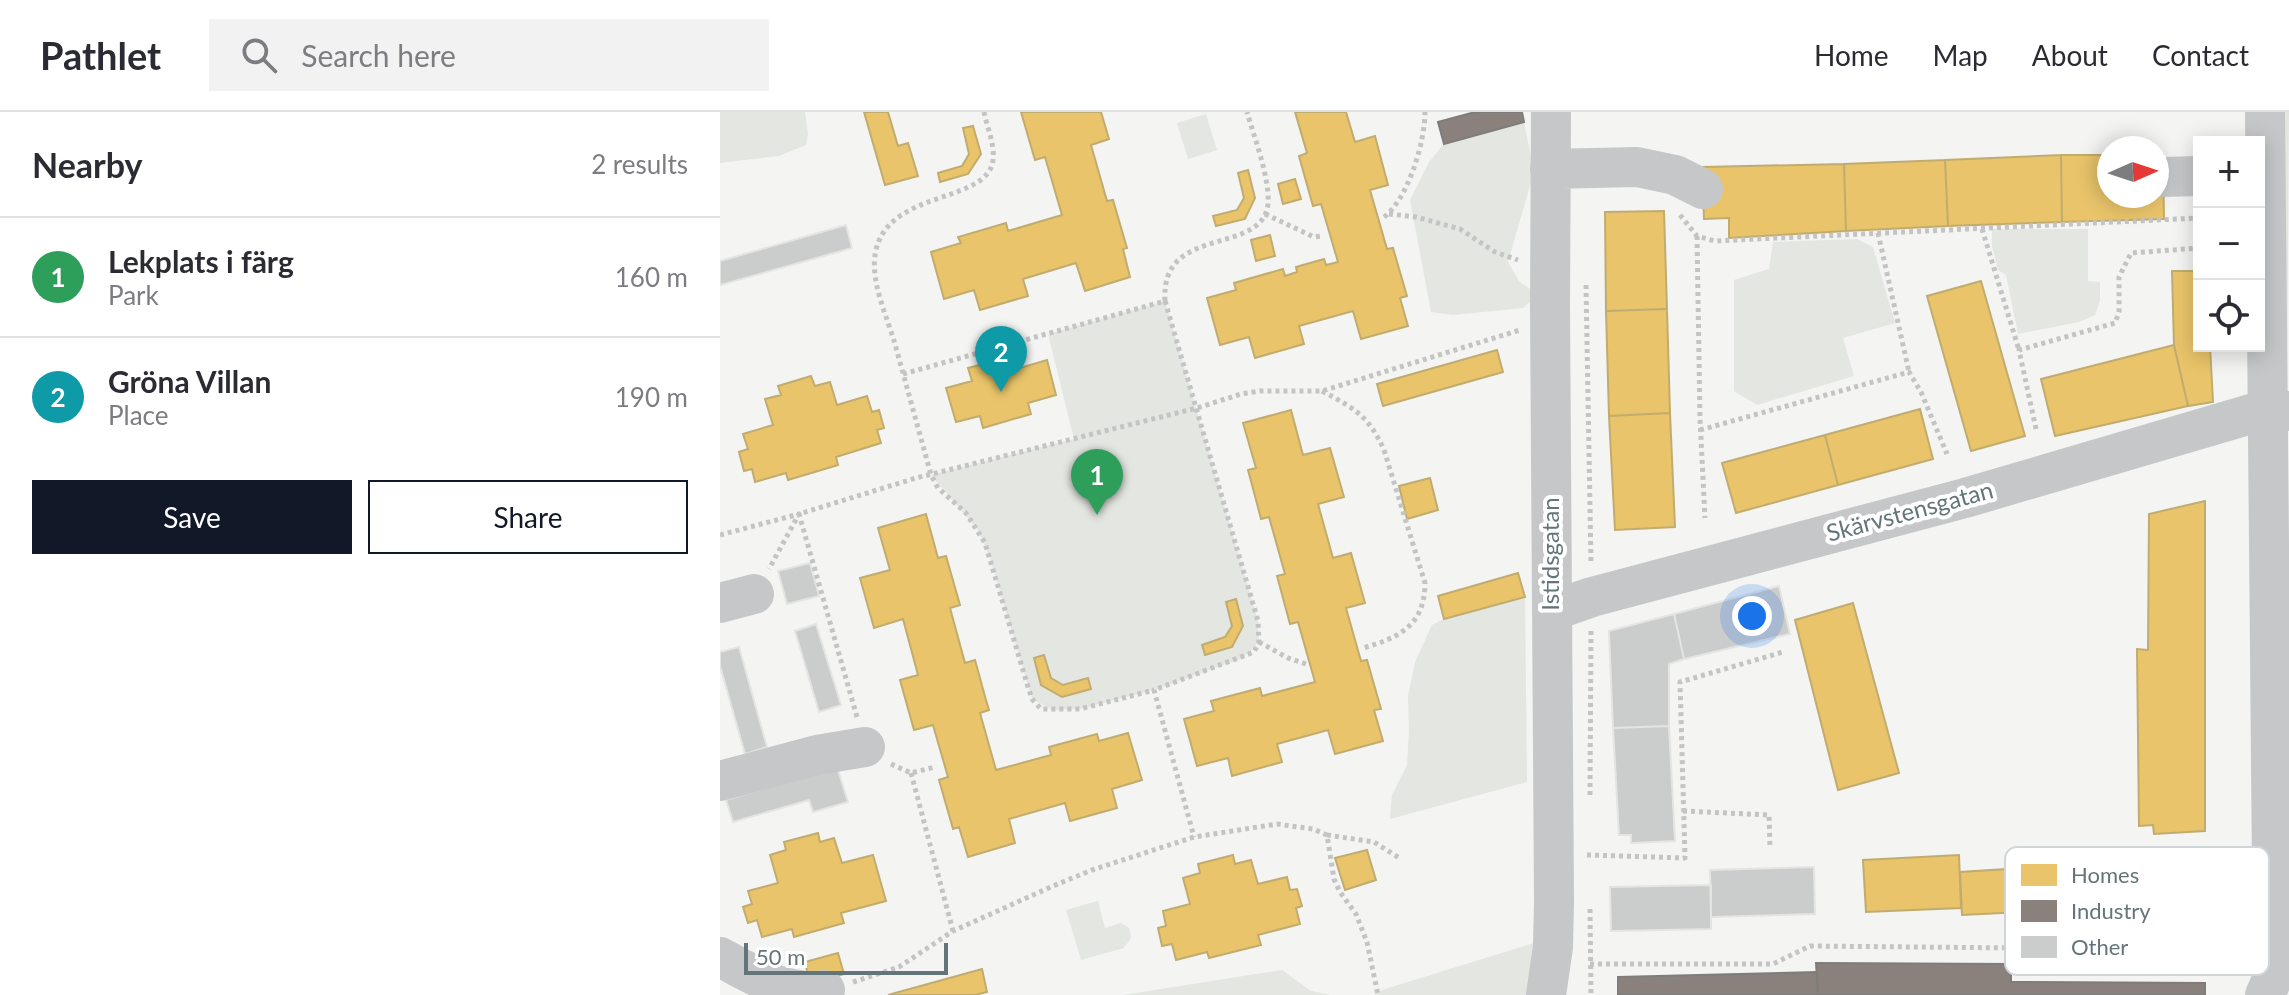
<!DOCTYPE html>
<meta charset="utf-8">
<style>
:root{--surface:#fff;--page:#f2f2f3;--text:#2b2b33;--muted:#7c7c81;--line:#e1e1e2;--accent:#111827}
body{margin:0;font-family:Lato,sans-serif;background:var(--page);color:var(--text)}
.controls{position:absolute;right:24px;top:24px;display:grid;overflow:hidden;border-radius:0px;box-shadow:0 4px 20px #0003}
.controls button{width:72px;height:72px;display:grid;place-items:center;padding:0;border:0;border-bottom:2px solid var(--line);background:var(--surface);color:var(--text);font:40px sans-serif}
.compass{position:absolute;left:1377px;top:24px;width:72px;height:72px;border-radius:50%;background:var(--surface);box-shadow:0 4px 20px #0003;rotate:87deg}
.scale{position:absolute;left:24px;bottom:20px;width:204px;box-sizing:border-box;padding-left:8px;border:4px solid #64757a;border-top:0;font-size:22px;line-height:28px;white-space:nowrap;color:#64757a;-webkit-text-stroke:6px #fff;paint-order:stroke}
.you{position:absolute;left:1032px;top:504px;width:28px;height:28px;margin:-20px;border:6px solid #fff;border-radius:50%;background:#1a73e8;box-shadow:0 0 0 12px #1a73e833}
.badge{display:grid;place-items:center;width:52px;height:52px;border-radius:50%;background:var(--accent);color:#fff;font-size:26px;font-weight:700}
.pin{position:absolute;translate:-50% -66px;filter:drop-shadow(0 2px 4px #0008)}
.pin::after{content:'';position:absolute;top:42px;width:28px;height:24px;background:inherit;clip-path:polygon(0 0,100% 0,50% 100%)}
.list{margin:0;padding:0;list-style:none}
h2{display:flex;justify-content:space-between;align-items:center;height:104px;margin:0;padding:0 32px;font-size:34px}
h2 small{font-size:26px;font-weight:400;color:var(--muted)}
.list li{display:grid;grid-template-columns:52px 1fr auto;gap:24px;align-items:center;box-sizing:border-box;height:120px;padding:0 32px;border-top:2px solid var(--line)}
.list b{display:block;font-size:30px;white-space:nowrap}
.list p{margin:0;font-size:26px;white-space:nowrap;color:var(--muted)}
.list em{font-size:26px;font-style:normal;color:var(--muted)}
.actions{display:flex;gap:16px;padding:24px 32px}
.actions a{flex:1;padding:18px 0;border:2px solid var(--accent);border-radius:0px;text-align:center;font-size:28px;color:var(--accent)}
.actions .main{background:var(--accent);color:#fff}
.icon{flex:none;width:44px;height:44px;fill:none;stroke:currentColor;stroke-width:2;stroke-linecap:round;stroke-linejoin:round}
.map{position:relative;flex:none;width:1569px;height:883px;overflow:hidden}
header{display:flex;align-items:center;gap:48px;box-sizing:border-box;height:112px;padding:0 40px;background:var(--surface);border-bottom:2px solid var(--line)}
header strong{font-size:38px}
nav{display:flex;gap:44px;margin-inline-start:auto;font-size:28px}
.search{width:560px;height:72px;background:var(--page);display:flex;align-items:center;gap:20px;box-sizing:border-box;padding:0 28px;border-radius:0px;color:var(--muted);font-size:30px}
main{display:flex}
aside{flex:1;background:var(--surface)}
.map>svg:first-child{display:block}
</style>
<header>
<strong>Pathlet</strong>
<div class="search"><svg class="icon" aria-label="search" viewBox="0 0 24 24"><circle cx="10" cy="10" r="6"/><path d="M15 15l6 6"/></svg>Search here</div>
<nav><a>Home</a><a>Map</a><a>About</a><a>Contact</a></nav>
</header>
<main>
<aside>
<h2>Nearby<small>2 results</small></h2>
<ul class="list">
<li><span class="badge" style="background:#2e9e5b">1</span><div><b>Lekplats i färg</b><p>Park</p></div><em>160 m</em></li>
<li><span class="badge" style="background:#0f9aa8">2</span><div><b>Gröna Villan</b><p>Place</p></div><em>190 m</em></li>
</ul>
<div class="actions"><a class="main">Save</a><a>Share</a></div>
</aside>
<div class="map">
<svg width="1569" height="883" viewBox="0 0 1569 883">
<rect width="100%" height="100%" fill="#f4f4f3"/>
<path fill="#e4e6e1" d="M 0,0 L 85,0 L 88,22 L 86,33 L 59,44 L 0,51 Z
M 1564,0 L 1569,0 L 1567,287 Z
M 486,2 L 497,38 L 468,47 L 457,11 Z
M 804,10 L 814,60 L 788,150 L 799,169 L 818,183 L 803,196 L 733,203 L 711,200 L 690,88 L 709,50 L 724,32 Z
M 1272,117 L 1368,117 L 1368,169 L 1380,170 L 1380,188 L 1375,203 L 1359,210 L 1298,222 L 1286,163 L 1278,158 L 1272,134 Z
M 1137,127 L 1153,135 L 1175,211 L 1123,226 L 1134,264 L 1037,293 L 1014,279 L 1014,168 L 1049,157 L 1053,130 Z
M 445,189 L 538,509 L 539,530 L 523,546 L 434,578 L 360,597 L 333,598 L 312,587 L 270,446 L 258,418 L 211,363 L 354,327 L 328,222 Z
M 805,485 L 807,670 L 670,707 L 672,683 L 687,653 L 689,619 L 688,584 L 695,550 L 712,513 L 724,507 Z
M 378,789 L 385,816 L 401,811 L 409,816 L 411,826 L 404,836 L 361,848 L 346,798 Z
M 814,831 L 816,883 L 653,883 L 665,877 Z
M 562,858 L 591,879 L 611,883 L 403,883 Z"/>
<path fill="#e9c46a" stroke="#c1ac6f" stroke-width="2" d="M 144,0 L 168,0 L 178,34 L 188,31 L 198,64 L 165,73 Z
M 301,0 L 381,0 L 389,27 L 371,33 L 387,89 L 393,88 L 407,136 L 403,137 L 410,165 L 365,179 L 356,151 L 303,167 L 308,184 L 260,198 L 254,178 L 224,187 L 211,140 L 241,131 L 238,125 L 286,111 L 288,119 L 342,103 L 325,45 L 315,48 Z
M 575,0 L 626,0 L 635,30 L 655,24 L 668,73 L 650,78 L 667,137 L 673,136 L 687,184 L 680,186 L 688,214 L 641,227 L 633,199 L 579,214 L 584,232 L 535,246 L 529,225 L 500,233 L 487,186 L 516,178 L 514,171 L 563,157 L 565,164 L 577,160 L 576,155 L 604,147 L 606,153 L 618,150 L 601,92 L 593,94 L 579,44 L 587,41 Z
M 253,14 L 261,42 L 248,62 L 220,70 L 218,61 L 242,54 L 249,42 L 243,16 Z
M 1437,42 L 1443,42 L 1444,107 L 1342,110 L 1341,43 L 1389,43 L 1389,84 L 1437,84 Z
M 1341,43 L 1342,110 L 1228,114 L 1225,48 Z
M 1225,48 L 1228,114 L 1126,119 L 1124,52 Z
M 1124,52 L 1126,119 L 1009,126 L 1009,106 L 984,107 L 982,55 Z
M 528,58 L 535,86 L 525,107 L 496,114 L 493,104 L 517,98 L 524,86 L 518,61 Z
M 575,67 L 581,87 L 563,92 L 558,72 Z
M 944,99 L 947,197 L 886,199 L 885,100 Z
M 550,123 L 555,144 L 536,149 L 531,128 Z
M 1452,159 L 1479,159 L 1479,234 L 1490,234 L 1493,290 L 1468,294 L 1454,233 Z
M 1261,169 L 1305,324 L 1251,339 L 1207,184 Z
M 947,197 L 950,301 L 889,304 L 886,199 Z
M 1454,233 L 1468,294 L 1335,324 L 1321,267 Z
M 777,238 L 783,260 L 663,294 L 657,272 Z
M 296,243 L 300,256 L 327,248 L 336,283 L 308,291 L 311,302 L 263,316 L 260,304 L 236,310 L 226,276 L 252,269 L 248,256 Z
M 91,264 L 95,274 L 110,270 L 117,293 L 147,284 L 152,300 L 159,298 L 164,316 L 157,318 L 161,331 L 116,345 L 118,353 L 68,368 L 66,361 L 35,370 L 32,357 L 24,359 L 19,340 L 28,337 L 23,322 L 53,313 L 45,287 L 61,283 L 58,274 Z
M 1200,297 L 1213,347 L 1118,373 L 1105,323 Z
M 571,298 L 583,343 L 610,336 L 624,385 L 598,392 L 613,446 L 631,441 L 645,491 L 626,496 L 641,549 L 647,548 L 661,597 L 654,598 L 663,629 L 615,642 L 608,618 L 557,632 L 562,650 L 512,664 L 508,646 L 477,654 L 464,607 L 494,599 L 491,589 L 540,576 L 542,584 L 595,570 L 578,510 L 570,512 L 557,464 L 565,462 L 549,405 L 541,407 L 535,384 L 528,358 L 536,356 L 523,311 Z
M 950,301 L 955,415 L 895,418 L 889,304 Z
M 1105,323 L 1118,373 L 1016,401 L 1002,351 Z
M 710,366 L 718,398 L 687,407 L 679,374 Z
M 1485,389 L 1485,719 L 1434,722 L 1433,713 L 1419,714 L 1417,537 L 1428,538 L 1429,402 Z
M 206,402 L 218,446 L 226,444 L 240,493 L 230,496 L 245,551 L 255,548 L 266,588 L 269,598 L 260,601 L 276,658 L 331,643 L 329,635 L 377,622 L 379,629 L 408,621 L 422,668 L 392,677 L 397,696 L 350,709 L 345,691 L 289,707 L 295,731 L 248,745 L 239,715 L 233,717 L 219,668 L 228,665 L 213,613 L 194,618 L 180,568 L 198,563 L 183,507 L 154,516 L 140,466 L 170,458 L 158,416 Z
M 798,461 L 805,485 L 724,507 L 718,484 Z
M 516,487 L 523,514 L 512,535 L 485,543 L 482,533 L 505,525 L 512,514 L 506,490 Z
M 1133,491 L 1179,661 L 1118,678 L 1075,508 Z
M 324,543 L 331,566 L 343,573 L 368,566 L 371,577 L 342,585 L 321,573 L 314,546 Z
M 98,721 L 100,730 L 114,726 L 122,751 L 153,743 L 166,789 L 121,801 L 124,811 L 74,825 L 72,817 L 42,825 L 37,808 L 28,811 L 23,795 L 32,792 L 28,779 L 58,771 L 50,743 L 66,738 L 64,730 Z
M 647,738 L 656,768 L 625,778 L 615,746 Z
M 513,743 L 515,752 L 531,748 L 538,772 L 567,765 L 570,778 L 577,777 L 582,794 L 576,796 L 580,812 L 538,823 L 541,833 L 489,846 L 487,840 L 456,848 L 452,832 L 442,834 L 438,816 L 446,814 L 443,799 L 470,792 L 463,766 L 480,761 L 478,752 Z
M 1239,743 L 1241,796 L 1146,800 L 1143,748 Z
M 1400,750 L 1402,795 L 1242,803 L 1240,760 Z
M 118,841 L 124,862 L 90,871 L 85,850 Z
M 262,857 L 267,880 L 255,883 L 168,883 Z"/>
<path fill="#8a817c" stroke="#7f7d7b" stroke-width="2" d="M 755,0 L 802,0 L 804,10 L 724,32 L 718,10 Z
M 1096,851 L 1291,852 L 1291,870 L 1485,871 L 1485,883 L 1098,883 Z
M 1097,860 L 1098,883 L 898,883 L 898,865 Z"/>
<path fill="#cbcccc" stroke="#e4e4e3" stroke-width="2" d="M 126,113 L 132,136 L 0,173 L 0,149 Z
M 90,451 L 99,484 L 67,492 L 58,459 Z
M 1059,474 L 1070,522 L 964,547 L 954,502 Z
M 954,502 L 964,547 L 949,552 L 949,614 L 893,616 L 889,519 Z
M 96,512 L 121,593 L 99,600 L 75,519 Z
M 19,535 L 47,635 L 25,642 L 0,554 L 0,540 Z
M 949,614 L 955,729 L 911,731 L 911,723 L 899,723 L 893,616 Z
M 117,655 L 128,690 L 93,700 L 89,688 L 13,710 L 6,688 Z
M 1094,755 L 1095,802 L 991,805 L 990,758 Z
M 991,773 L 991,817 L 891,819 L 890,775 Z"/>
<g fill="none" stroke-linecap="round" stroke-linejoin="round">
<path stroke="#c4c4c5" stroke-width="5" stroke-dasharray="4 4" stroke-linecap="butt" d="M 264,0 C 267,15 275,33 273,48 C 268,93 165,76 155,143 C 151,171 167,205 175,232 C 187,276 199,319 211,363 L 218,376 L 246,401 L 265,431 L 308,575 L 312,587 L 321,597 L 360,597 L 434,578
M 545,102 L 594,125 L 602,124
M 669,102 L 696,105 L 740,117 L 775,140 L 798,148
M 960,103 L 977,124 L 995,129 L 1479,106
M 664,105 C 688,87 705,30 705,0
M 1262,117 L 1299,238
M 1158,121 L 1189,260
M 977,124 L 980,307 L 985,406
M 866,173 L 871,451
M 445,189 L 538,509 L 539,530 L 534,540 L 434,578 L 474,725
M 183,262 L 445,189 C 440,111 542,145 548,92 C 550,66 534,25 527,0
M 602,279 C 634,296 649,304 664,338 L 705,471 C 705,513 679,526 643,536
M 1316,317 L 1299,238 L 1395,211 L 1399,200 L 1399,165 L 1411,141 L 1479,136
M 980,318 L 1189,260 L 1201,280 L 1227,342
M 0,423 L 79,402 L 49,457
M 539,530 L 568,546 L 586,552
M 137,605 L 79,402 L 196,366 L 477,296 L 521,282 L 540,279 L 602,279 L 800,218
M 171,652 L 191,661 L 215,655
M 191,661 L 233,819
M 870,683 L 871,517
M 963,699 L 1049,703 L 1050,736
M 607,723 L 654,730 L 681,747
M 867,743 L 965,746 L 960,570 L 1063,540
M 870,797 L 871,883
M 870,852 L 1053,852 L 1090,834 L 1300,836 L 1325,856 L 1522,852
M 133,870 L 179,855 L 233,819 L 333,774 L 372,758 L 474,725 L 557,712 L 593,717 L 607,723 L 614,767 L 620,780 L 636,802 L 647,830 L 658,883"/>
<path stroke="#c5c7c8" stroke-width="40" d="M 1545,0 L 1553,865 L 1545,883
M 830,57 L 917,55 L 955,63 L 983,77
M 1443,65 L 1479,64
M 0,491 L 34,482
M 832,499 L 872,485 L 1245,386 L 1548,297 L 1569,299
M 0,669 L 97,643 L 145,635
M 0,845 C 35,864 64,883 105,878
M 826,883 L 833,835 L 834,789 L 830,196 L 831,0"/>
</g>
<g text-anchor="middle" stroke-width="8" stroke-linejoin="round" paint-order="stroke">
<g font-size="24" fill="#64757a" stroke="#fff">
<text transform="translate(1190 400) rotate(-15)" y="8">Skärvstensgatan</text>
<text transform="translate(831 442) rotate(-90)" y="8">Istidsgatan</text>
</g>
</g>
<rect x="1285" y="735" width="264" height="128" rx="12" fill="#fff" stroke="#d0d6d7" stroke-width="2"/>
<rect x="1301" y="752" width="36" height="22" fill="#e9c46a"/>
<rect x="1301" y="788" width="36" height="22" fill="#8a817c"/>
<rect x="1301" y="824" width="36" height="22" fill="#cbcccc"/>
<g font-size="22" fill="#64757a">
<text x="1351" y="771">Homes</text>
<text x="1351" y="807">Industry</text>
<text x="1351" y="843">Other</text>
</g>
</svg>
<div class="controls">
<button>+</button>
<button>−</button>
<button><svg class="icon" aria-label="locate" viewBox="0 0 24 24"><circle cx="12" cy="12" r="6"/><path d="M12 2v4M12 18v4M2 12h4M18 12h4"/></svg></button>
</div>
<svg class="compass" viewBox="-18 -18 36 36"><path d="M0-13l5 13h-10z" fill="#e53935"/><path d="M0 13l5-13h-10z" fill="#7c7c81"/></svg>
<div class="scale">50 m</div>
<div class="you"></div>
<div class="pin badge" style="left:377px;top:403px;background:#2e9e5b">1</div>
<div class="pin badge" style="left:281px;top:280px;background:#0f9aa8">2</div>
</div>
</main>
